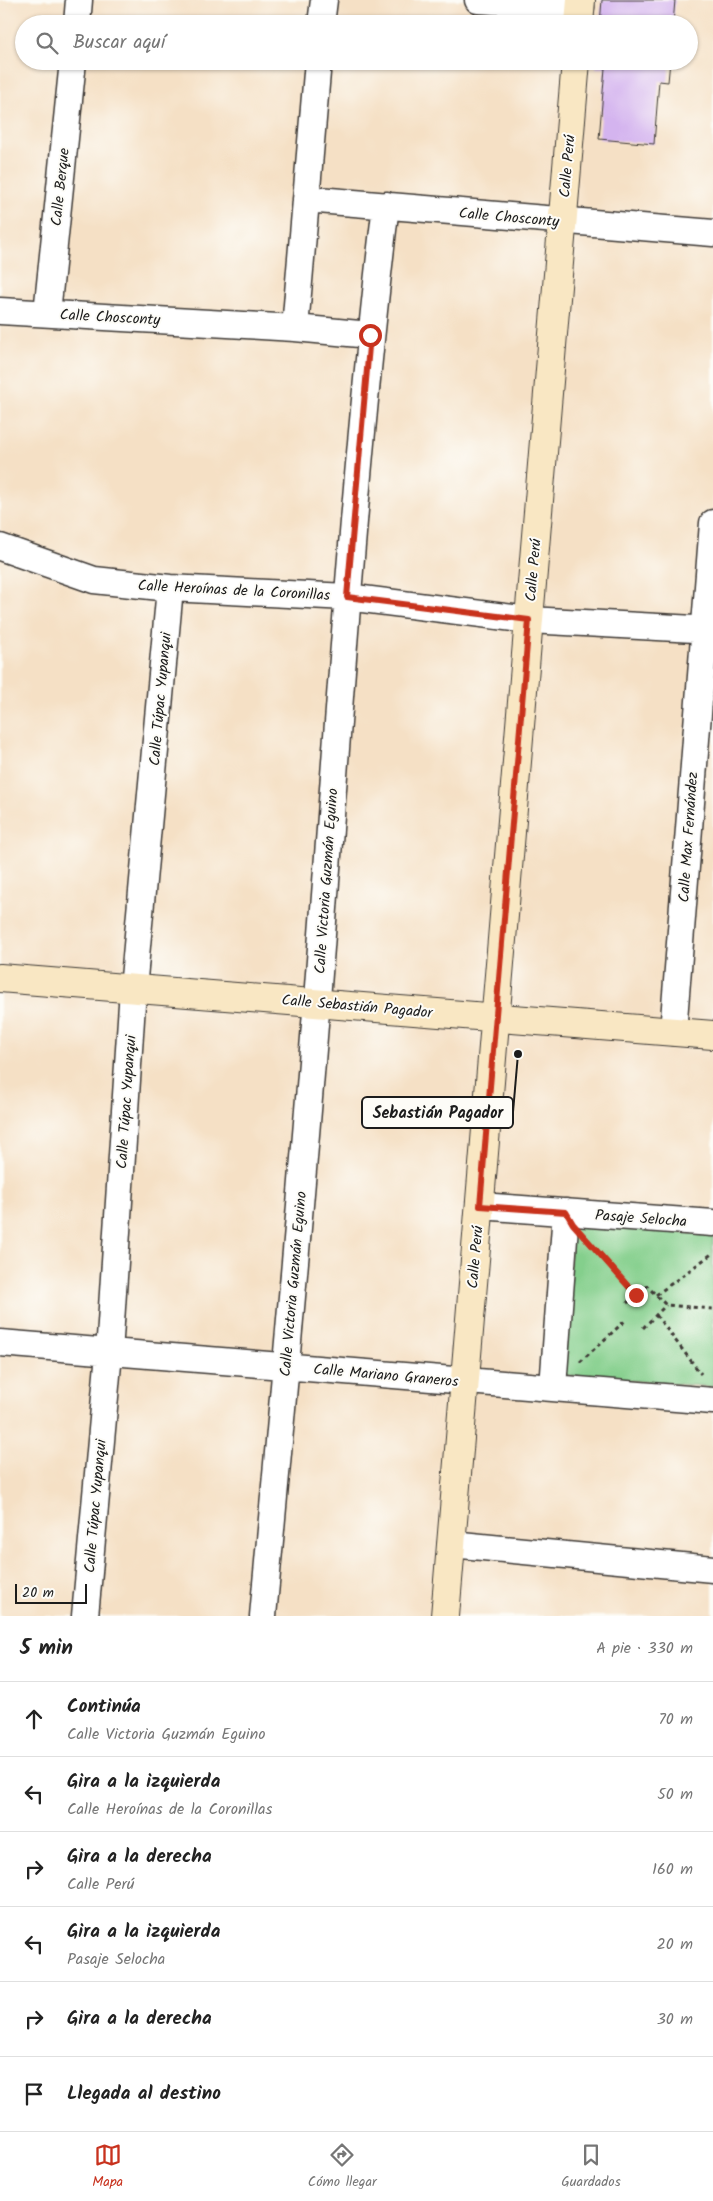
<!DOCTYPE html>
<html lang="es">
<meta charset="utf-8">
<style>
:root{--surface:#fff;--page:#f6f6f6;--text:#222;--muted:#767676;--line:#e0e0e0;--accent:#c8321e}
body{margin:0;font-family:Kalam,sans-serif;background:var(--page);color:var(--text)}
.scale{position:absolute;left:15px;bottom:12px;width:72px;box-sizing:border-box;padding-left:5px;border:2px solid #1c1c1c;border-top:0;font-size:14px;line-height:18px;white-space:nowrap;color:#1c1c1c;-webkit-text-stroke:4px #fdfcf7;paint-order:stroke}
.stop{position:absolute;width:15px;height:15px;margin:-11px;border:4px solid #c8321e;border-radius:50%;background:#fff}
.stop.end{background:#c8321e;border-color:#fff;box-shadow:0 1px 5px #0008}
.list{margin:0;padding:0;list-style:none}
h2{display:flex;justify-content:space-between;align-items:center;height:65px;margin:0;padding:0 20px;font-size:21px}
h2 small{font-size:16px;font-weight:400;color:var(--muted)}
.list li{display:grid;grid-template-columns:32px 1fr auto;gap:15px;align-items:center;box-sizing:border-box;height:75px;padding:0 20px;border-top:1px solid var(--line)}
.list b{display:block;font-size:19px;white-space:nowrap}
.list p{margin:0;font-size:16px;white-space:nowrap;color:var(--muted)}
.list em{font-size:16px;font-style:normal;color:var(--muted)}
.icon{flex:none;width:28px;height:28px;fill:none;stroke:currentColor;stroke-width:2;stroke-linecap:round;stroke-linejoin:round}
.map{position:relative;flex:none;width:713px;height:1616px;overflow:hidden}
.search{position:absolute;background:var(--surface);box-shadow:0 1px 4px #0004;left:15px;right:15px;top:15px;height:55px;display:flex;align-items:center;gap:12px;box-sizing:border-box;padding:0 18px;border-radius:28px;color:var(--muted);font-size:19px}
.sheet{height:515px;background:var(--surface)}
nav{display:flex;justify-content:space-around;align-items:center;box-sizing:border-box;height:70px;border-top:1px solid var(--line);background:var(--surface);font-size:14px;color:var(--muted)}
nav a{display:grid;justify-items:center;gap:2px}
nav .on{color:var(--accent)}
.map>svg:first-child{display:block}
</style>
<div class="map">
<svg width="713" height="1616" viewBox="0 0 713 1616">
<rect width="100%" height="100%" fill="#fdfcf7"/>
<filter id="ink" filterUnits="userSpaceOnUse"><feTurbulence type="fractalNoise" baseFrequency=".02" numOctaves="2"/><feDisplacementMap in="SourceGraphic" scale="10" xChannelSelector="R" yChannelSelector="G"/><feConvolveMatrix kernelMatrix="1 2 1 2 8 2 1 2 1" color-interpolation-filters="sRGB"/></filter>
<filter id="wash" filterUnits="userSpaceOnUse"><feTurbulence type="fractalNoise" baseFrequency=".0096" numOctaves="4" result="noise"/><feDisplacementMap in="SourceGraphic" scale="20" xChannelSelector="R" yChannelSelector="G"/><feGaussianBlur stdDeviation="1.12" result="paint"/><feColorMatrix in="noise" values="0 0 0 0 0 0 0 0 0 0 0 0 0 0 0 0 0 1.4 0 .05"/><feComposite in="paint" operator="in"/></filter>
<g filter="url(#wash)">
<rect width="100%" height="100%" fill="#f5e0c5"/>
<path fill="#84cf8c" stroke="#507654" d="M 573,1224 L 713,1235 L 713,1387 L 561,1375 Z"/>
<g id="blocks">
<path fill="#d4b4ef" d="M 602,0 L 675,0 L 673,24 L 600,24 Z
M 597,61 L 670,61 L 668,82 L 659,81 L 654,144 L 599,139 L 605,68 L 596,68 Z"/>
</g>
</g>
<g filter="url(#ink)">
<use href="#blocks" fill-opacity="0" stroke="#3d3935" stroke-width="1"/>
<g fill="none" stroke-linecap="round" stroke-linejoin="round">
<g stroke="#3d3935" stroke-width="29">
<path id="street" d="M 478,0 L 581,7
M 77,24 L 79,0
M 321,24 L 324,0
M 306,199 L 713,233
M 0,311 L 295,328 L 370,335
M 47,313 L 73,61
M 295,328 L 318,61
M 0,547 L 94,580 L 170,588 L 347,597 L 529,620 L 713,630
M 673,1032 L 713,523
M 480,1206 L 713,1223
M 0,1343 L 713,1401
M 553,1387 L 566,1212
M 451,1544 L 713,1569
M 85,1616 L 109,1353 L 133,989 L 170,588
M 263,1616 C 282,1411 301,1205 317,999 C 338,734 354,469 386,205"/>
</g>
<g stroke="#3d3935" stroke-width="30">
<path id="secondary" d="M 579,24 L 581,0
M 0,978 L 713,1035
M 445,1616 L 576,61"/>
</g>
<path stroke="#3d3935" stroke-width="3" stroke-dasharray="4 4" stroke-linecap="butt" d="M 590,1243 L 636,1295
M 656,1295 L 713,1253
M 627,1303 L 647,1286 L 666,1305 L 713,1309
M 656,1315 L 701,1374
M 643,1328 L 666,1305
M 580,1362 L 627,1319"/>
<use href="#street" stroke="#fff" stroke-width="26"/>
<use href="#secondary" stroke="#f9e7c3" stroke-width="28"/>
</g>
</g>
<g fill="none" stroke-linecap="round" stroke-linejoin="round" filter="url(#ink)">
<path stroke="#c8321e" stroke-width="6" d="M 370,335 L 347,597 L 529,620 L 480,1206 L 566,1212 L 573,1224 L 636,1295"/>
</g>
<g text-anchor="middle" stroke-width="4" stroke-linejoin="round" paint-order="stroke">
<g font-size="15" fill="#1c1c1c" stroke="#fdfcf7">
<text transform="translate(567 166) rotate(-85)" y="5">Calle Perú</text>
<text transform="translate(60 187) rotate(-84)" y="5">Calle Berque</text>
<text transform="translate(509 217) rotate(5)" y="5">Calle Chosconty</text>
<text transform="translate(110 317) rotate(3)" y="5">Calle Chosconty</text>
<text transform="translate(533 570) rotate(-85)" y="5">Calle Perú</text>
<text transform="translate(234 590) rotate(3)" y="5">Calle Heroínas de la Coronillas</text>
<text transform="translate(160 699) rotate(-85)" y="5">Calle Túpac Yupanqui</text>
<text transform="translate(688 837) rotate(-86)" y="5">Calle Max Fernández</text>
<text transform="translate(326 881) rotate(-86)" y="5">Calle Victoria Guzmán Eguino</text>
<text transform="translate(357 1006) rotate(5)" y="5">Calle Sebastián Pagador</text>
<text transform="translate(126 1102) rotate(-86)" y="5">Calle Túpac Yupanqui</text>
<text transform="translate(641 1218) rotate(4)" y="5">Pasaje Selocha</text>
<text transform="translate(475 1257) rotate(-85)" y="5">Calle Perú</text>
<text transform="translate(293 1284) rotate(-85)" y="5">Calle Victoria Guzmán Eguino</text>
<text transform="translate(386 1375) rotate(5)" y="5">Calle Mariano Graneros</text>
<text transform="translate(95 1506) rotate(-85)" y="5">Calle Túpac Yupanqui</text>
</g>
</g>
<path fill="none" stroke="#1c1c1c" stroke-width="2" d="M518 1054L513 1112"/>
<circle fill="#1c1c1c" stroke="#fdfcf7" stroke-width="2" cx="518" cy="1054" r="5"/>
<rect fill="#fdfcf7" stroke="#1c1c1c" stroke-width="2" x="362" y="1097" width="151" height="31" rx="5"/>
<g font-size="16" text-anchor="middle" font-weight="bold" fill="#1c1c1c">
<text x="438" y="1118">Sebastián Pagador</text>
</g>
</svg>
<div class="scale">20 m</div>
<div class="stop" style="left:370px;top:335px"></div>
<div class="stop end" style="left:636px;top:1295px"></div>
<div class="search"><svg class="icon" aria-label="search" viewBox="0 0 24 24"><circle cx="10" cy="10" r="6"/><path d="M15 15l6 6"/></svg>Buscar aquí</div>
</div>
<section class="sheet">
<h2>5 min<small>A pie · 330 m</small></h2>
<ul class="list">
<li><svg class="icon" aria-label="ahead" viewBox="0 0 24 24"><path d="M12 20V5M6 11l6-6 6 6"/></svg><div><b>Continúa</b><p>Calle Victoria Guzmán Eguino</p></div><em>70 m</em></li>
<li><svg class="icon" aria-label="left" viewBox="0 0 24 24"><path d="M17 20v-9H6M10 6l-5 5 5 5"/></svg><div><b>Gira a la izquierda</b><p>Calle Heroínas de la Coronillas</p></div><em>50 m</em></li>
<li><svg class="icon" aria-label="right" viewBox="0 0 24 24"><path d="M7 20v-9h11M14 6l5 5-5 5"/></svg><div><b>Gira a la derecha</b><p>Calle Perú</p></div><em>160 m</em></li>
<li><svg class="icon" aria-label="left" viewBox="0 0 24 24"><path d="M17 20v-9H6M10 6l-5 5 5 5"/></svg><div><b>Gira a la izquierda</b><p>Pasaje Selocha</p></div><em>20 m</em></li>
<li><svg class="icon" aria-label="right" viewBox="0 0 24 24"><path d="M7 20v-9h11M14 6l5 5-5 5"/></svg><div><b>Gira a la derecha</b></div><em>30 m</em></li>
<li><svg class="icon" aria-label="arrive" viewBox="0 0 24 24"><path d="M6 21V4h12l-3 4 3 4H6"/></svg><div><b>Llegada al destino</b></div></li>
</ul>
</section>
<nav>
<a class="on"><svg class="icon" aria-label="map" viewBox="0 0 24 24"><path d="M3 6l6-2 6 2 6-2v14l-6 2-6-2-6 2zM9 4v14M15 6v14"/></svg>Mapa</a>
<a><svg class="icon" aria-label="directions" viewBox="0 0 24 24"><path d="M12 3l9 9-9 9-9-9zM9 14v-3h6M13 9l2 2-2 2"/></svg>Cómo llegar</a>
<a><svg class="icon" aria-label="saved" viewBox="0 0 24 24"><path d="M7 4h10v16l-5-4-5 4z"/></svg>Guardados</a>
</nav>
